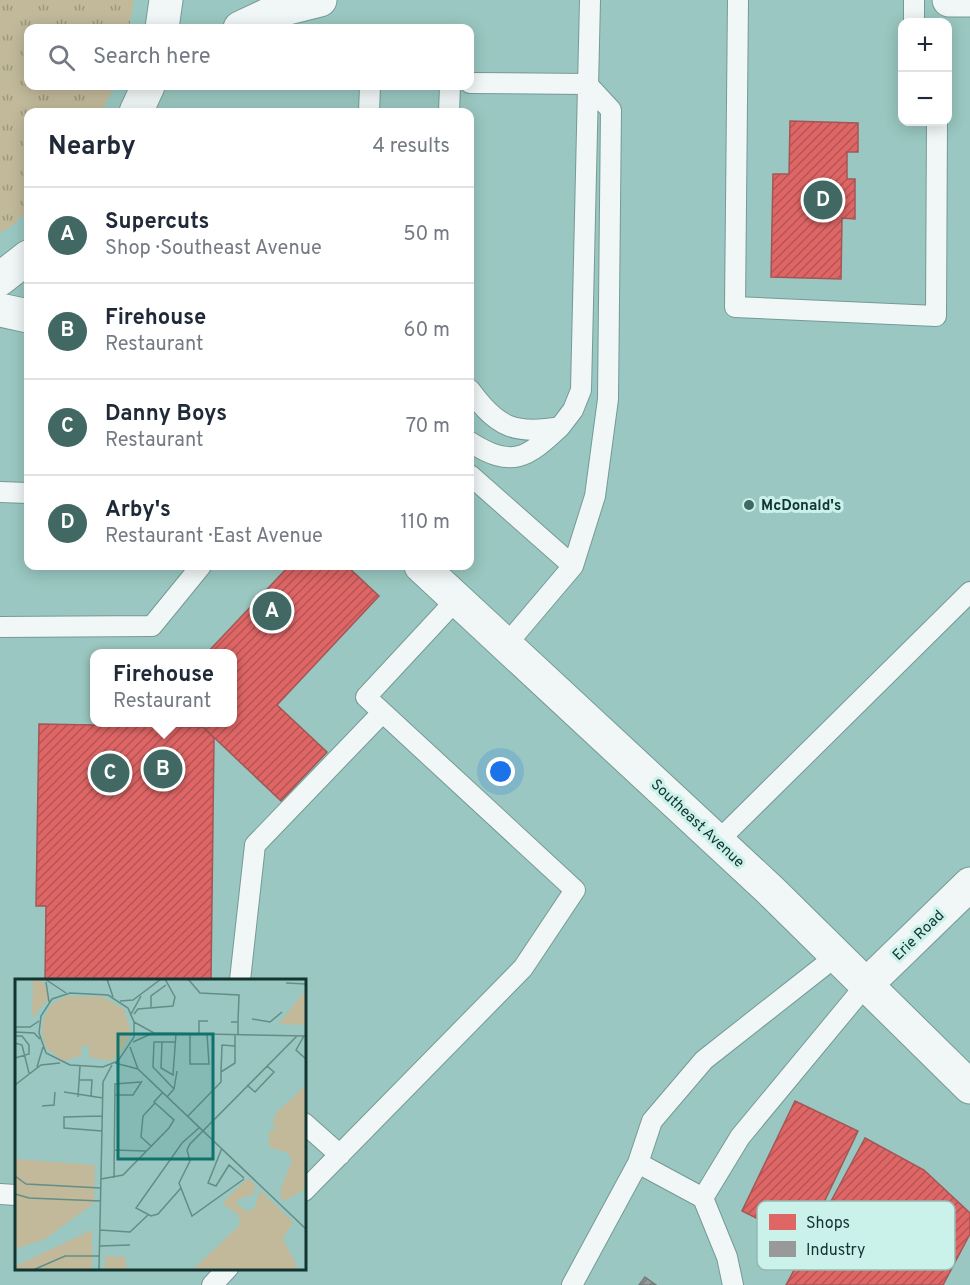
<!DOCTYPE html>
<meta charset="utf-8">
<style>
:root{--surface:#fff;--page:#f2f2f3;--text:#1f2937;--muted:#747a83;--line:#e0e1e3;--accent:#426863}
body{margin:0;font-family:Overpass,sans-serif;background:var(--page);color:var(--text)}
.controls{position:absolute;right:18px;top:18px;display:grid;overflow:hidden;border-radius:12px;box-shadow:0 3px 15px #0003}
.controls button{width:54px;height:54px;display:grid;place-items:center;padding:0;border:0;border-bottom:2px solid var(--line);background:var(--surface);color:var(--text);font:30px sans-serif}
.you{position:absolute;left:501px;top:772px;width:21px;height:21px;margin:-15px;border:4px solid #fff;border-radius:50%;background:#1a73e8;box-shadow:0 0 0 9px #1a73e833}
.badge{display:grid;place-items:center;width:39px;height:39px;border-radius:50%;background:var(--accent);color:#fff;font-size:20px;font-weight:700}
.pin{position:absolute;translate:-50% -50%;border:3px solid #fff;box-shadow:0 2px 6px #0006}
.popup{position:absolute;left:90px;top:649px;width:147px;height:78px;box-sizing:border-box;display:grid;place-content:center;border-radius:12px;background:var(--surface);filter:drop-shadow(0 2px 4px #0005);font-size:20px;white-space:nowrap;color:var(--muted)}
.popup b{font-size:22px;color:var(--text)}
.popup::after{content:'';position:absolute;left:50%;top:100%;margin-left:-12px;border:12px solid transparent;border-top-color:var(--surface)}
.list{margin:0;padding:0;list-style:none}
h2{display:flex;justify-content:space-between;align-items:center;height:78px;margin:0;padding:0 24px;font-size:26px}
h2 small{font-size:20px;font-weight:400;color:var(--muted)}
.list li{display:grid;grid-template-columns:39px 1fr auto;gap:18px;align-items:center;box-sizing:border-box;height:96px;padding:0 24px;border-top:2px solid var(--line)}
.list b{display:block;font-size:22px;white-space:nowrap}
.list p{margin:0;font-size:20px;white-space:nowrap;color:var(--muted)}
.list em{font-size:20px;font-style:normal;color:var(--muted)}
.icon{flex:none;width:33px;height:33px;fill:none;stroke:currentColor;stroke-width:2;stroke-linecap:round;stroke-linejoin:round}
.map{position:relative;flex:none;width:970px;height:1285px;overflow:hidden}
.search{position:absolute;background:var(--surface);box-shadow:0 3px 15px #0003;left:24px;top:24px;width:450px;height:66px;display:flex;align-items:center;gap:15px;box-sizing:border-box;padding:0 21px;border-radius:12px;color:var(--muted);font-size:22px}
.panel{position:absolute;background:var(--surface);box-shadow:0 3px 15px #0003;left:24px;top:108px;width:450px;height:462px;border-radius:12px}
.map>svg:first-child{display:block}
</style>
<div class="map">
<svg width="970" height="1285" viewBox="0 0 970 1285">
<defs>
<pattern id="park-tufts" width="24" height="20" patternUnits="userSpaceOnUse" patternTransform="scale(1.5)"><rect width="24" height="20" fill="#c1b99a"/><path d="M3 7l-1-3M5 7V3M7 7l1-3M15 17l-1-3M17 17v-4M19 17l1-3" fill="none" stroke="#9c977e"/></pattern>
<pattern id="shops-hatch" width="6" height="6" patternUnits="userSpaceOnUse" patternTransform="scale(1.5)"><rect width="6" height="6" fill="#e06666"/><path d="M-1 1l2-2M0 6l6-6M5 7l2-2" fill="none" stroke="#b45555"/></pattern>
<pattern id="industry-hatch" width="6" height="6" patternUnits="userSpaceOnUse" patternTransform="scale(1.5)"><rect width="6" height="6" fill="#999"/><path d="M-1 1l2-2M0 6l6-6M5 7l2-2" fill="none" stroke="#7c7e7d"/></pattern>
</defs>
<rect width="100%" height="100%" fill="#9ac7c1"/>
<path fill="url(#park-tufts)" d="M 0,0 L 134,0 L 129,28 L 28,28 L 28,86 L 115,86 L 101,112 L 28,112 L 28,210 L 13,225 L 0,233 Z"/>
<path fill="url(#shops-hatch)" stroke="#a25756" stroke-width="1.5" d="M 790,121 L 858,123 L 858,152 L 847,152 L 847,179 L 855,179 L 855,219 L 842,218 L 841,279 L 771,277 L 773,174 L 789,174 Z
M 289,566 L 347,566 L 379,596 L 277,705 L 327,752 L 281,801 L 203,727 L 203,722 L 232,722 L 232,654 L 206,654 Z
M 39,724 L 203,727 L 214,738 L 211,980 L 45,980 L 46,906 L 36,906 Z
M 795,1101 L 858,1131 L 805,1242 L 742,1211 Z
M 865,1138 L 924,1170 L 970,1213 L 970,1234 L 943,1285 L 786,1285 Z"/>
<path fill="url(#industry-hatch)" stroke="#717b7a" stroke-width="1.5" d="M 645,1277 L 656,1285 L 639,1285 Z"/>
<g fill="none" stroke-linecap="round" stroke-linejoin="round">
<g stroke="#769a96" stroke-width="22">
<path id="service" d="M 738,0 L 735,307 L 936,316 L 937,122
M 914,0 L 914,22
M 470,83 L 587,84 L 611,110 L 608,399 L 595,496 L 573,566 L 506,645
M 369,112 L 370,86
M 449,112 L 450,86
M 470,390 C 497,427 514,435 560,427 L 573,410 L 581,390 L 590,0
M 470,442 C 512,469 527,458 560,427
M 470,475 L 573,566
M 0,492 L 28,493
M 0,627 L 152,626 L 201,566
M 718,841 L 970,592
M 240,980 L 255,845 L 382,713
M 304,1123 L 340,1155
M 638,1163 L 703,1198
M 304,1191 L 523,968 L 575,890 L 366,697 L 457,599
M 0,1194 L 16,1195
M 212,1285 L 228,1268
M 572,1285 L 638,1163 L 652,1121 L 704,1060 L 835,957
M 733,1285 L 727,1257 L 703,1198 L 740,1137 L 865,986"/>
</g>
<g stroke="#769a96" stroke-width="35">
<path id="minor" d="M 865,986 L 970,884"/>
</g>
<g stroke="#769a96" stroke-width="35">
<path id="tertiary" d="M 0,310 L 28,316
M 421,566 L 770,890 L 970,1087"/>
</g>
<g stroke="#769a96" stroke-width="35">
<path id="secondary" d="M 949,0 L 970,0
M 240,28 L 276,11 L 320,0"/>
</g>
<g stroke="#769a96" stroke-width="35">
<path id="primary" d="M 162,28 L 166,0
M 136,112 L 148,86
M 0,279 L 28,257"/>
</g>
<use href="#service" stroke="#f0f7f6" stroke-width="20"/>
<use href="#minor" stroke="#f0f7f6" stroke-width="33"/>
<use href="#tertiary" stroke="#f0f7f6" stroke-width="33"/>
<use href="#secondary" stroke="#f0f7f6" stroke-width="33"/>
<use href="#primary" stroke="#f0f7f6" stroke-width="33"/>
</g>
<circle fill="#426863" stroke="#cbf1eb" stroke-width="2" cx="749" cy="505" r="6"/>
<g text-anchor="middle" stroke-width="6" stroke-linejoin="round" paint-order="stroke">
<g font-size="15" font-weight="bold" fill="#133531" stroke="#cbf1eb" text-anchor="start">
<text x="761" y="510">McDonald's</text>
</g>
<g font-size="15" fill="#133531" stroke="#cbf1eb">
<text transform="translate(698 823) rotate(43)" y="5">Southeast Avenue</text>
<text transform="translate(918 935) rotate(-44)" y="5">Erie Road</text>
</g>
</g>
<g transform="translate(15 979)">
<rect width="291" height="291" fill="#9ac7c1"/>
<path d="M 291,12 L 290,46 L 264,45 L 283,20 ZM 291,106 L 291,210 L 269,222 L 265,217 L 267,206 L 277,182 L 273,174 L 254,168 L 254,152 L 263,149 L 257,146 L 261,134 ZM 233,199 L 240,206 L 239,215 L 222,221 L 223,226 L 233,233 L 240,228 L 245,211 L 278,243 L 268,260 L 282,287 L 279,291 L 177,291 L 225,246 L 223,235 L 210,227 L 209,222 ZM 91,277 L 110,278 L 112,291 L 89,291 Z" fill="#c1b99a"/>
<path d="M 0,180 L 80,186 L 79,224 L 30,260 L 0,270 ZM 77,251 L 77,291 L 0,291 L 0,287 Z" fill="#c1b99a"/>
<path d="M 18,0 L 25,0 L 31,7 L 33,20 L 17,39 ZM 52,17 L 88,18 L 109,30 L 116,54 L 104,77 L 95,82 L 74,78 L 74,67 L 67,67 L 66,77 L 48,82 L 31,69 L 27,52 L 29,38 L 37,25 Z" fill="#c1b99a"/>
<path fill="none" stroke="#648d87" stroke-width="1.5" d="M 30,0 L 51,14M 51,0 L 81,0M 92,0 L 98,18M 173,0 L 185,14 L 224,16 L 223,43M 31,3 L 34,23M 271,4 L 291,5M 55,14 L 93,16 L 113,29 L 119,43 L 119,58 L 103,82 L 88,88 L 55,86 L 31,74 L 24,54 L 26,37 L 37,20 ZM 105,22 L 118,21 L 146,0M 136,28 L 136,17 L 151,6M 116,35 L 126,17M 119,35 L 123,30 L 158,27 L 160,18 L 150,0M 237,40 L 255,43 L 267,33M 119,43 L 139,54 L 291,57M 216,43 L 223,43 L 223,55M 0,48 L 15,48 L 24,42M 0,53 L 19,54 L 25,60M 175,54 L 175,85 L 194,85 L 192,55M 184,54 L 184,42 L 193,42M 0,57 L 7,57 L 14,66 L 14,75 L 0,79M 289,57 L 281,71 L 291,80M 118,63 L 138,54M 147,63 L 146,89 L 158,96 L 161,54M 0,64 L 7,66 L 14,94M 220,67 L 207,66 L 206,93 L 220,84 L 220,55M 115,68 L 123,90 L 291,250M 100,84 L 123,90M 22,88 L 28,68M 64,101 L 77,101 L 76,118M 0,106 L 26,86 L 45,84M 232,106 L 240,113 L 259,93 L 252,87M 159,110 L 138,88 L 139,63 L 160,63M 49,113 L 88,119M 100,116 L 118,116 L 127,102M 63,118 L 65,87M 152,118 L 159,110 L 162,92M 27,127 L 39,126 L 40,113M 173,137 L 206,103 L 206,93M 87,152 L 49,149 L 49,138 L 87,137M 136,167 L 126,158 L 128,137 L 140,124M 207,169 L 193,204 L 201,207 L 214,186 L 229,199M 99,171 L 131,172M 0,197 L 11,205 L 86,209M 99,199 L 100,105 L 125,103M 86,200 L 108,196 L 154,149 L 159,141 L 139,123 L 148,113M 229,200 L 177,237 L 164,204 L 175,182 L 172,171 L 175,165 L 282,57M 166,209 L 143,235 L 136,237 L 121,229 L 167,164 L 185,148M 0,215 L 14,219 L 86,222M 85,251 L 115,253 L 133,236M 84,267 L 115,266M 18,291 L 50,277 L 84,277M 84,291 L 88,103 L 97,86"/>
<path fill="#0f736b" fill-opacity="0.15" stroke="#0f736b" stroke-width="3" d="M 103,55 L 198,55 L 198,180 L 103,180 Z"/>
<rect width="291" height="291" fill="none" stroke="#133531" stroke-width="3"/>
</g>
<rect x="757" y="1201" width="198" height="69" rx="9" fill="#cbf1eb" stroke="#94b9b3" stroke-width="1.5"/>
<rect x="769" y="1214" width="27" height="16" fill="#e06666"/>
<rect x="769" y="1241" width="27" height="16" fill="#999"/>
<g font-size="16" fill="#133531">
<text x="806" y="1228">Shops</text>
<text x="806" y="1255">Industry</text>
</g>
</svg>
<div class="controls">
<button>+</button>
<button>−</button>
</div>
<div class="you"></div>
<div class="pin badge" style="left:272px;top:611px">A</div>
<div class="pin badge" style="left:163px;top:769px">B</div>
<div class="popup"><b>Firehouse</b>Restaurant</div>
<div class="pin badge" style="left:110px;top:773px">C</div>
<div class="pin badge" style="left:823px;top:200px">D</div>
<div class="search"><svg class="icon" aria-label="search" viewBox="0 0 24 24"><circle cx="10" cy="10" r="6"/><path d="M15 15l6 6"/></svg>Search here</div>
<section class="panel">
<h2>Nearby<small>4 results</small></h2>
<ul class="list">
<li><span class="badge">A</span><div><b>Supercuts</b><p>Shop · Southeast Avenue</p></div><em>50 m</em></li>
<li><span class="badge">B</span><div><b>Firehouse</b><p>Restaurant</p></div><em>60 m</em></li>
<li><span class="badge">C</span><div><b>Danny Boys</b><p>Restaurant</p></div><em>70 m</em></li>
<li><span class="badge">D</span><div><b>Arby's</b><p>Restaurant · East Avenue</p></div><em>110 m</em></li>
</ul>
</section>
</div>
